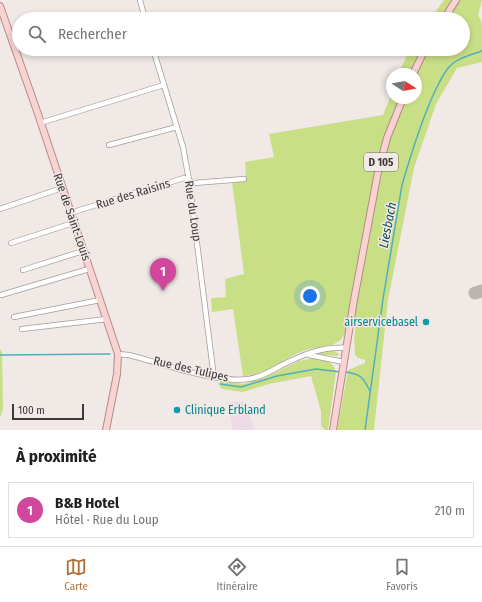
<!DOCTYPE html>
<html lang="fr">
<meta charset="utf-8">
<style>
:root{--surface:#fff;--page:#f2f2f2;--text:#202124;--muted:#757577;--line:#e0e0e0;--accent:#af6e38}
body{margin:0;font-family:"Fira Sans Condensed",sans-serif;background:var(--page);color:var(--text)}
.compass{position:absolute;left:386px;top:68px;width:36px;height:36px;border-radius:50%;background:var(--surface);box-shadow:0 2px 6px #0003;rotate:101deg}
.scale{position:absolute;left:12px;bottom:10px;width:72px;box-sizing:border-box;padding-left:4px;border:2px solid #3d3a39;border-top:0;font-size:11px;line-height:14px;white-space:nowrap;color:#3d3a39;-webkit-text-stroke:3px #f0e9e6;paint-order:stroke}
.you{position:absolute;left:310px;top:296px;width:14px;height:14px;margin:-10px;border:3px solid #fff;border-radius:50%;background:#1a73e8;box-shadow:0 0 0 6px #1a73e833}
.badge{display:grid;place-items:center;width:26px;height:26px;border-radius:50%;background:var(--accent);color:#fff;font-size:13px;font-weight:700}
.pin{position:absolute;translate:-50% -33px;filter:drop-shadow(0 1px 2px #0008)}
.pin::after{content:'';position:absolute;top:21px;width:14px;height:12px;background:inherit;clip-path:polygon(0 0,100% 0,50% 100%)}
.list{margin:0;padding:0;list-style:none}
h2{display:flex;justify-content:space-between;align-items:center;height:52px;margin:0;padding:0 16px;font-size:17px}
h2 small{font-size:13px;font-weight:400;color:var(--muted)}
.list li{display:grid;grid-template-columns:26px 1fr auto;gap:12px;align-items:center;box-sizing:border-box;height:56px;margin:0 8px 8px;padding:0 8px;border:1px solid var(--line);border-radius:0px}
.list b{display:block;font-size:15px;white-space:nowrap}
.list p{margin:0;font-size:13px;white-space:nowrap;color:var(--muted)}
.list em{font-size:13px;font-style:normal;color:var(--muted)}
.icon{flex:none;width:22px;height:22px;fill:none;stroke:currentColor;stroke-width:2;stroke-linecap:round;stroke-linejoin:round}
.map{position:relative;flex:none;width:482px;height:430px;overflow:hidden}
.search{position:absolute;background:var(--surface);box-shadow:0 2px 6px #0003;left:12px;right:12px;top:12px;height:44px;display:flex;align-items:center;gap:10px;box-sizing:border-box;padding:0 14px;border-radius:22px;color:var(--muted);font-size:15px}
.sheet{height:116px;background:var(--surface)}
nav{display:flex;justify-content:space-around;align-items:center;box-sizing:border-box;height:56px;border-top:1px solid var(--line);background:var(--surface);font-size:11px;color:var(--muted)}
nav a{display:grid;justify-items:center;gap:2px}
nav .on{color:var(--accent)}
.map>svg:first-child{display:block}
</style>
<div class="map">
<svg width="482" height="430" viewBox="0 0 482 430">
<rect width="100%" height="100%" fill="#f0e9e6"/>
<path fill="#efdae8" d="M 227,402 L 245,402 L 255,430 L 233,430 Z"/>
<path fill="#c9df86" d="M 444,0 L 482,0 L 478,15 L 482,23 L 482,62 L 457,68 L 436,104 L 414,168 L 388,300 L 374,430 L 337,430 L 348,370 L 365,363 L 365,360 L 358,358 L 355,355 L 354,340 L 356,320 L 347,318 C 346,326 346,336 339,341 C 330,348 316,347 306,350 C 282,358 269,375 243,376 L 233,309 L 212,312 L 211,298 L 226,297 L 225,279 L 244,274 L 232,182 L 246,180 L 245,162 L 274,157 L 269,134 L 383,115 L 392,92 L 392,98 L 416,98 L 416,74 L 398,74 L 410,49 L 463,49 L 463,19 L 430,19 Z
M 0,349 L 2,352 L 3,408 L 0,418 Z
M 333,350 L 339,354 L 338,356 L 315,354 L 319,351 Z
M 314,358 C 325,359 333,361 336,372 L 328,430 L 325,430 L 321,426 L 321,411 L 311,376 L 269,384 L 243,392 L 222,389 L 220,387 L 220,382 L 221,381 L 244,384 L 263,378 L 299,361 Z"/>
<g fill="none" stroke-linecap="round" stroke-linejoin="round">
<path stroke="#51afbc" stroke-width="1.5" d="M 0,355 L 110,354
M 345,372 C 361,374 363,377 370,391
M 220,384 L 241,387 L 277,376 L 316,369 L 341,372
M 365,430 L 383,299 L 402,185 C 411,154 421,121 435,91 C 439,83 443,74 449,67 C 457,58 471,55 482,51"/>
<path stroke="#bcb6b3" stroke-width="13" d="M 475,293 L 482,291"/>
<g stroke="#a39c99" stroke-width="6">
<path id="minor" d="M 140,0 L 145,19
M 153,49 L 183,147 L 189,180 L 213,370 L 211,377
M 40,123 L 164,85
M 109,145 L 177,127
M 0,209 L 62,188
M 70,213 L 184,178 L 194,183 L 244,179
M 11,243 L 73,223
M 23,270 L 83,251
M 1,295 L 89,269
M 14,317 L 100,300
M 22,329 L 107,319
M 118,354 L 129,355 C 161,363 217,384 249,379 C 260,377 270,372 280,366 C 302,355 322,346 347,348
M 309,355 L 344,362"/>
</g>
<g stroke="#b48a89" stroke-width="8">
<path id="major" d="M 0,6 L 38,114 L 118,354 L 117,374 L 106,430
M 444,19 L 456,0
M 413,74 L 425,49
M 333,430 L 354,300 L 378,172 L 387,138 L 403,98"/>
</g>
<use href="#minor" stroke="#fff" stroke-width="4.5"/>
<use href="#major" stroke="#f8d3d2" stroke-width="6"/>
</g>
<g fill="#0f9aa8" stroke="#f0e9e6" stroke-width="1.5">
<circle cx="426" cy="322" r="4"/>
<circle cx="177" cy="410" r="4"/>
</g>
<g text-anchor="middle" stroke-width="3" stroke-linejoin="round" paint-order="stroke">
<rect fill="#f0e9e6" stroke="#736e6d" stroke-width="1" x="364" y="153" width="34" height="18" rx="3"/>
<g font-size="11" font-weight="bold" fill="#3d3a39">
<text x="381" y="166">D 105</text>
</g>
<g font-size="12" fill="#3d3a39" stroke="#f0e9e6">
<text transform="translate(133 194) rotate(-17)" y="4">Rue des Raisins</text>
<text transform="translate(193 211) rotate(82)" y="4">Rue du Loup</text>
<text transform="translate(72 217) rotate(71)" y="4">Rue de Saint-Louis</text>
<text transform="translate(191 369) rotate(13)" y="4">Rue des Tulipes</text>
</g>
<g font-size="12" fill="#0d838f" stroke="#f0e9e6" text-anchor="end">
<text x="418" y="326">airservicebasel</text>
<text x="185" y="414" text-anchor="start">Clinique Erbland</text>
</g>
<g font-size="13" font-style="italic" fill="#104c54" stroke="#f0e9e6">
<text transform="translate(387 225) rotate(-79)" y="5">Liesbach</text>
</g>
</g>
</svg>
<svg class="compass" viewBox="-18 -18 36 36"><path d="M0-13l5 13h-10z" fill="#e53935"/><path d="M0 13l5-13h-10z" fill="#757577"/></svg>
<div class="scale">100 m</div>
<div class="you"></div>
<div class="pin badge" style="left:163px;top:291px;background:#d1479c">1</div>
<div class="search"><svg class="icon" aria-label="search" viewBox="0 0 24 24"><circle cx="10" cy="10" r="6"/><path d="M15 15l6 6"/></svg>Rechercher</div>
</div>
<section class="sheet">
<h2>À proximité<small></small></h2>
<ul class="list">
<li><span class="badge" style="background:#d1479c">1</span><div><b>B&amp;B Hotel</b><p>Hôtel · Rue du Loup</p></div><em>210 m</em></li>
</ul>
</section>
<nav>
<a class="on"><svg class="icon" aria-label="map" viewBox="0 0 24 24"><path d="M3 6l6-2 6 2 6-2v14l-6 2-6-2-6 2zM9 4v14M15 6v14"/></svg>Carte</a>
<a><svg class="icon" aria-label="directions" viewBox="0 0 24 24"><path d="M12 3l9 9-9 9-9-9zM9 14v-3h6M13 9l2 2-2 2"/></svg>Itinéraire</a>
<a><svg class="icon" aria-label="saved" viewBox="0 0 24 24"><path d="M7 4h10v16l-5-4-5 4z"/></svg>Favoris</a>
</nav>
